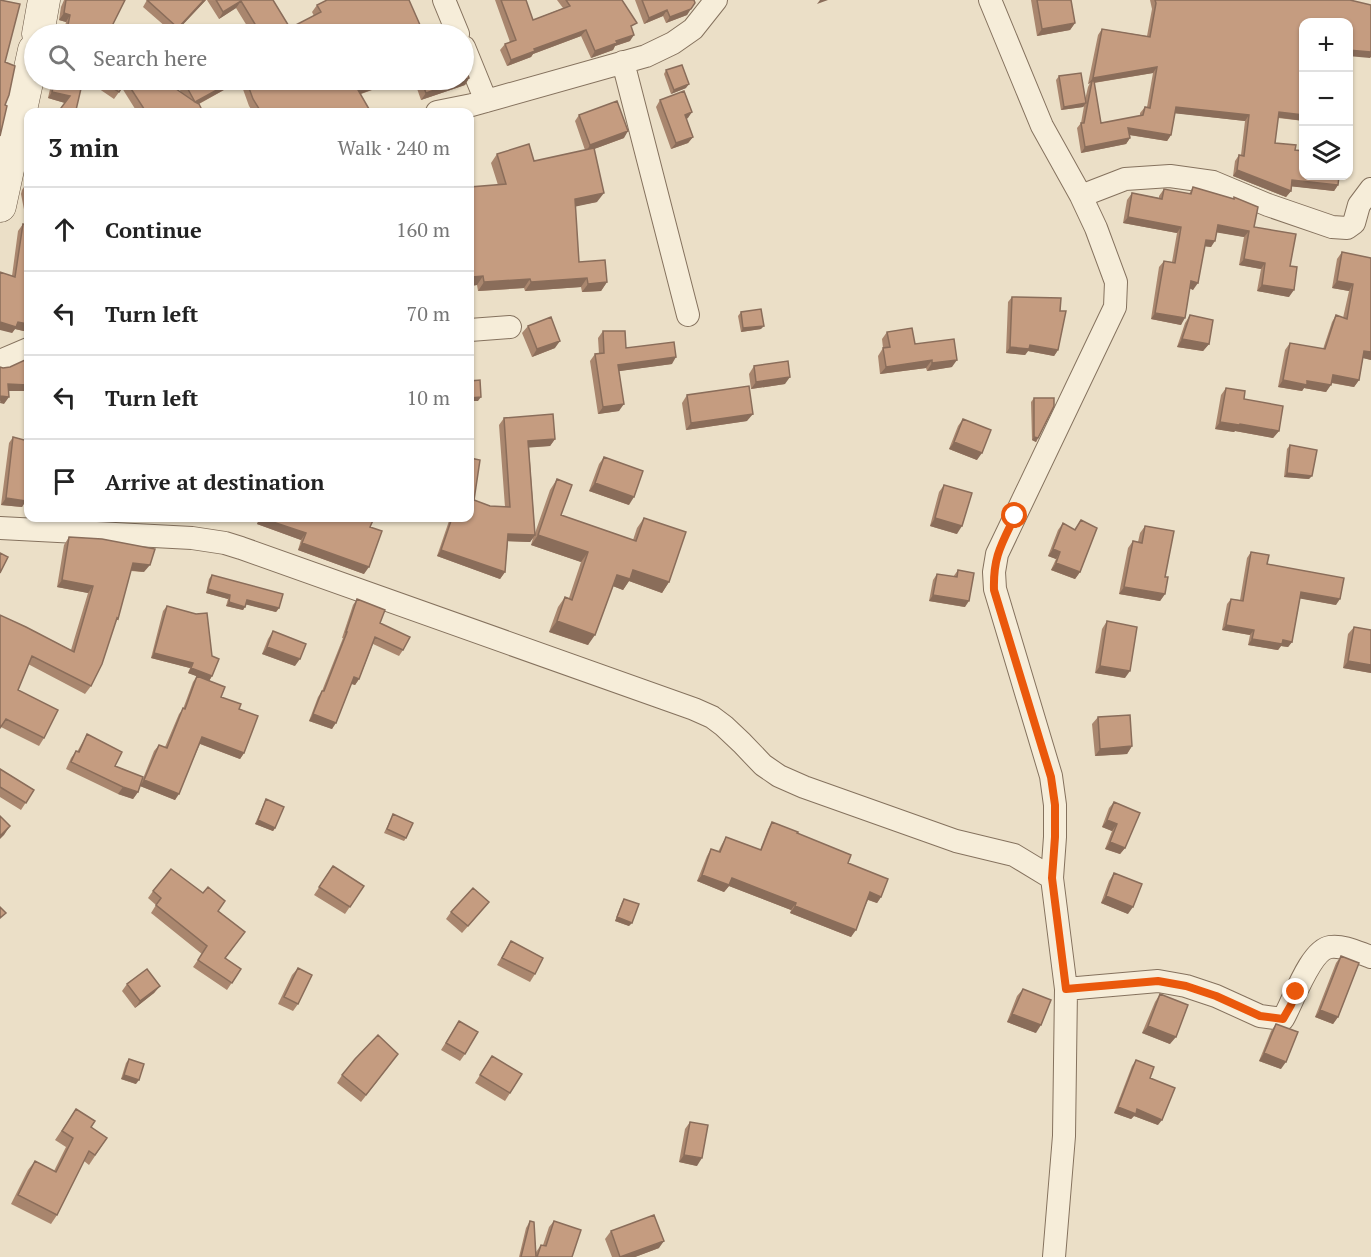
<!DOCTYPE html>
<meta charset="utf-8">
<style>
:root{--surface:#fff;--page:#f6f6f6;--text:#222;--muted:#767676;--line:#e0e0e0}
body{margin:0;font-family:"PT Serif",serif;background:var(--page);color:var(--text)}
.controls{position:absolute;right:18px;top:18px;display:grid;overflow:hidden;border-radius:12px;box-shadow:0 2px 4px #0004}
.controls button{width:54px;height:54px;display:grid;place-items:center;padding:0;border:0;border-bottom:2px solid var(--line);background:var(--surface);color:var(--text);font:30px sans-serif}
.stop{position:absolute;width:18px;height:18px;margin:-14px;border:4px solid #ea580c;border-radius:50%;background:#fff}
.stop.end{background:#ea580c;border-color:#fff;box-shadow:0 2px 6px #0008}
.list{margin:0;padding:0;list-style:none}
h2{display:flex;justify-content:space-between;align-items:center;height:78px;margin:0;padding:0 24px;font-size:26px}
h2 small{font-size:20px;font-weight:400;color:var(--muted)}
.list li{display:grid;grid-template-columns:39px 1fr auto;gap:18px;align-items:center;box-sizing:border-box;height:84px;padding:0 24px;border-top:2px solid var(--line)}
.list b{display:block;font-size:22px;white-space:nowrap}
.list em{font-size:20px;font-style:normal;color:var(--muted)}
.icon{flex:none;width:33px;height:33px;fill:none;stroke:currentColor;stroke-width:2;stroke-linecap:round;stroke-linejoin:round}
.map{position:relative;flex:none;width:1371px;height:1257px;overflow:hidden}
.search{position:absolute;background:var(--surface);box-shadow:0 2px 4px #0004;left:24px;top:24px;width:450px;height:66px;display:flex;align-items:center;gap:15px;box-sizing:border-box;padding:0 21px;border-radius:33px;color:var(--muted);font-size:22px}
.panel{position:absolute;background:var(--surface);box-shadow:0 2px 4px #0004;left:24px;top:108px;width:450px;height:414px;border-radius:12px}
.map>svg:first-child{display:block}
</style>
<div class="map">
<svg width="1371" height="1257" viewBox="0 0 1371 1257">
<rect width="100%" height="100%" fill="#ebdfc7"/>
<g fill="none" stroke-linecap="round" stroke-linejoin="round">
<g stroke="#85725e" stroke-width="24">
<path id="street" d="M 444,0 L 458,34
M 990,0 L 1042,126 L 1081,196 L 1096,228 L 1116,282 L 1115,307 L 997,554 L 994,572 L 995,589 L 1051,776 L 1055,805 L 1055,837 L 1052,878 L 1066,989 L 1064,1136 L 1054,1257
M 464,47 L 486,101
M 623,62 L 688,315
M 437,112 L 472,105 L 646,56 L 673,43 L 693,29 L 716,0
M 1081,196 L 1125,179 L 1170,176 L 1213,182 L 1268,205 L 1332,227 L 1347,228 L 1354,223 L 1359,205 L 1371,189
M 470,330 L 510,327
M 0,361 L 28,349
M 0,528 L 192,538 L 225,543 L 241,548 L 694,709 L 712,717 L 724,726 L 742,743 L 763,765 L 779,776 L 804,787 L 956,841 L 1014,855 L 1052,878
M 1066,989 L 1158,981 L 1186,986 L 1216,996 L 1260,1016 L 1283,1019 C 1293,1002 1310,950 1330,947 C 1344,945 1359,953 1371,957"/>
</g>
<g stroke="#665341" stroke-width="33">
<path id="secondary" d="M 38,34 L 44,0
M 0,206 L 34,50"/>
</g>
<use href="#street" stroke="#f6edd9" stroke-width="22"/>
<use href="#secondary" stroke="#f6edd9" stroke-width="32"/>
</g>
<path fill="#a9866e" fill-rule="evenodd" d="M 64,0 L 125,0 L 108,34 L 63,34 L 66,22 L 59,20 L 61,7 Z
M 147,0 L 206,0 L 174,34 L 143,7 Z
M 207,0 L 273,0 L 290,28 L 314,16 L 312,12 L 317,5 L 424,34 L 252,34 L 236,8 L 219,19 Z
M 495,0 L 526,0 L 533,20 L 563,8 L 557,0 L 622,0 L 632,30 L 630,41 L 615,46 L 613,50 L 591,58 L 581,36 L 533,54 L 531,57 L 507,66 L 500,50 L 505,44 L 510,42 Z
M 635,0 L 694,0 L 687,15 L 666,23 L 663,16 L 644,24 Z
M 1031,0 L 1071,0 L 1075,23 L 1070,30 L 1037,36 Z
M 1150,0 L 1350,0 L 1370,58 L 1304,22 L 1304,121 L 1278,118 L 1275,143 L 1295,150 L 1338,185 L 1334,191 L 1291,186 L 1291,191 L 1286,197 L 1233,176 L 1235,161 L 1239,155 L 1241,155 L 1245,121 L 1175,113 L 1171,135 L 1167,141 L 1129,135 L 1130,138 L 1126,144 L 1081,153 L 1077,128 L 1081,123 L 1084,106 L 1083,107 L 1061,110 L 1056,80 L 1059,76 L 1085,100 L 1088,87 L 1090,83 L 1088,84 L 1098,35 L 1102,29 L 1147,36 L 1152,9 ZM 1153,73 L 1147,107 L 1145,107 L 1140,113 L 1140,116 L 1101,123 L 1094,83 Z
M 666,70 L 686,88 L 671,94 L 664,74 Z
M 469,78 L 465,85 L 421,100 L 414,80 L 464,80 Z
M 52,80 L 83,80 L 65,103 L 48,98 Z
M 86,80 L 163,80 L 181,92 L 174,80 L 400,80 L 361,94 L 367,112 L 253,112 L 249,106 L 240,81 L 199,104 L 203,112 L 137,112 L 122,88 L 114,99 Z
M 660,100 L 688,118 L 686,119 L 693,137 L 688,143 L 671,149 L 656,107 Z
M 579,115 L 624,138 L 594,149 L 597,202 L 575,206 L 579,262 L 607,282 L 601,291 L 582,292 L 581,287 L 525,291 L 524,288 L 478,291 L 477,285 L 470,286 L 470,187 L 498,185 L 491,163 L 497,154 L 534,161 L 585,150 L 575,121 Z
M 28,183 L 28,332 L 15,329 L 12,333 L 12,276 L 18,231 L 23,224 L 27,225 L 21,194 L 22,190 L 26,184 Z
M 1193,187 L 1233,199 L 1234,197 L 1254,227 L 1290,266 L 1289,297 L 1257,291 L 1261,269 L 1239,265 L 1244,237 L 1217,232 L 1211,247 L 1205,246 L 1193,290 L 1190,288 L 1181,325 L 1151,319 L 1159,267 L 1164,261 L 1172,262 L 1177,233 L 1123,223 L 1127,200 L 1132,193 L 1159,198 L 1159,196 L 1164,189 L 1189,194 Z
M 1342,252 L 1371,258 L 1371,360 L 1363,358 L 1359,380 L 1354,387 L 1331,383 L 1326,392 L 1304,388 L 1302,391 L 1278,387 L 1285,350 L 1290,343 L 1323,349 L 1332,322 L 1336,315 L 1343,318 L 1349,291 L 1332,288 L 1337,259 Z
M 1012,297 L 1058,350 L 1054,356 L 1028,351 L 1025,355 L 1006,353 L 1008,302 Z
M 741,312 L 761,329 L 741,332 L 738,316 Z
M 1190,315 L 1209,344 L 1203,351 L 1177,347 L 1185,323 Z
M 528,326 L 555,348 L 532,357 L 522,333 Z
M 603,331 L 626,348 L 672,364 L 619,371 L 619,411 L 598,414 L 590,361 L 595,354 L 599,354 L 598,338 Z
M 887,332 L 915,344 L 952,367 L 927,371 L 926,368 L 880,374 L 878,356 L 883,348 L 882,339 Z
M 754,366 L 785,384 L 751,389 L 749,374 Z
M 1226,388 L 1244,399 L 1279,431 L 1273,438 L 1235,431 L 1234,432 L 1215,429 L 1221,395 Z
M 687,395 L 747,421 L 686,430 L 682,403 Z
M 1034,398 L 1038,438 L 1036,442 L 1032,440 L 1031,402 Z
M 504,418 L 555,439 L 550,446 L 529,447 L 535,533 L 550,490 L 557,479 L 561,515 L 633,540 L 637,528 L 644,518 L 669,582 L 662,593 L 629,581 L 623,590 L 613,586 L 588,645 L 549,632 L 558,607 L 565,597 L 569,598 L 581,562 L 531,545 L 533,538 L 530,542 L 508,541 L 505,572 L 500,579 L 437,556 L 450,518 L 470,518 L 474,500 L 490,506 L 505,507 L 499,425 Z
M 963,419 L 977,460 L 949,449 L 958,426 Z
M 13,437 L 25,441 L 25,502 L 22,507 L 1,505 L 9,443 Z
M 1290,445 L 1309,479 L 1284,477 L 1287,449 Z
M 604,457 L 629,505 L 589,491 L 599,464 Z
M 944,485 L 957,534 L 930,526 L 939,492 Z
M 259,518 L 374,518 L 370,527 L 364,574 L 298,550 L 301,540 L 257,524 Z
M 1081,520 L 1080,572 L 1075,579 L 1051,570 L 1056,559 L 1048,556 L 1058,530 L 1063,523 L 1074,530 Z
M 1145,526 L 1165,577 L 1165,594 L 1160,601 L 1119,594 L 1128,548 L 1133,541 L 1138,542 L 1140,533 Z
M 69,537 L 144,572 L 131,571 L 115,624 L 91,686 L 85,694 L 28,664 L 18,690 L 44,738 L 39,746 L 1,727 L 0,615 L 71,650 L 88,593 L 57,587 L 64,545 Z
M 1251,552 L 1267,564 L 1336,605 L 1300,598 L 1292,642 L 1288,647 L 1281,646 L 1278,650 L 1248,645 L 1250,635 L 1222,630 L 1227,604 L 1231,599 L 1240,600 L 1247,558 Z
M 958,570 L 965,607 L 929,601 L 933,580 L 937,574 L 953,577 Z
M 212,575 L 279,608 L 276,612 L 246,604 L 243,610 L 226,606 L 228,599 L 206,593 L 209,579 Z
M 357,599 L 380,623 L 403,650 L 399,656 L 373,644 L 359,679 L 355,685 L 351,684 L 332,729 L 309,721 L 318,697 L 322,691 L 343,638 L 342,638 L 353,605 Z
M 167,606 L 212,676 L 209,681 L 221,697 L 239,709 L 244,753 L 240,759 L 200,744 L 175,800 L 140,786 L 154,751 L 159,745 L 165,747 L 179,714 L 183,709 L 193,682 L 197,676 L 188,673 L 190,668 L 151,658 L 163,611 Z
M 1107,621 L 1125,678 L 1095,673 L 1102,629 Z
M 1354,627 L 1371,630 L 1371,673 L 1343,668 L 1348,634 Z
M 273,631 L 295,666 L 262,654 L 268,639 Z
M 1098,717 L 1132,746 L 1127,754 L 1095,756 L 1092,724 Z
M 87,734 L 138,792 L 133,799 L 118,794 L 66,769 L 71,758 L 76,751 L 77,752 Z
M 0,769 L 34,790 L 21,810 L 0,797 Z
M 266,799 L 275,828 L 273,831 L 255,824 L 264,803 Z
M 1114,802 L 1125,848 L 1120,854 L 1105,849 L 1112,831 L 1102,827 L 1109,808 Z
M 393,814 L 406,838 L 404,841 L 384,833 Z
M 772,822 L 797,833 L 848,863 L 881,897 L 877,903 L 868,900 L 851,937 L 790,913 L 791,910 L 729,886 L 724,892 L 697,881 L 707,856 L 711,849 L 718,852 L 722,844 L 726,837 L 760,850 L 768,829 Z
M 333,866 L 364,886 L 345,914 L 314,895 Z
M 1114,873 L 1128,914 L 1101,903 L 1109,881 Z
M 153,891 L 218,911 L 245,932 L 225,958 L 241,969 L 227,990 L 193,967 L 202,954 L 151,913 L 156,905 L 148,898 Z
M 624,899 L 629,926 L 615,921 L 622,902 Z
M 483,909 L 462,933 L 446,919 L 451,912 Z
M 511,941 L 535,974 L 530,982 L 497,965 L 506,949 Z
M 1341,956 L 1338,1017 L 1333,1024 L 1315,1017 L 1336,963 Z
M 298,968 L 298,1004 L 293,1011 L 278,1004 L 292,975 Z
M 127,984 L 160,986 L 154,993 L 135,1008 L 122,991 Z
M 1023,989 L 1036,1033 L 1007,1022 L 1017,996 Z
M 1160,994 L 1170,1044 L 1142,1033 L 1155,1002 Z
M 459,1021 L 465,1054 L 460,1061 L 441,1050 Z
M 1276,1024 L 1281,1069 L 1259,1061 L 1271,1031 Z
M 492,1056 L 510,1093 L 505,1101 L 475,1083 Z
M 129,1059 L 136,1084 L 121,1079 L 126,1063 Z
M 1136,1060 L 1158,1125 L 1134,1116 L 1131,1119 L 1114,1113 L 1132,1066 Z
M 393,1061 L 361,1102 L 337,1083 L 342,1075 Z
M 76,1109 L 91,1127 L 107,1138 L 89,1165 L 84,1161 L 57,1215 L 51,1224 L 11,1204 L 28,1170 L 35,1161 L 54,1171 L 66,1147 L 55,1140 Z
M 690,1122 L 697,1166 L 679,1162 L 685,1129 Z
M 530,1221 L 536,1252 L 541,1245 L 543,1245 L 549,1227 L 554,1221 L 572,1257 L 519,1257 L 526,1228 Z
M 611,1231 L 659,1248 L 635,1257 L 612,1257 L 605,1239 Z"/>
<path fill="#8a6d5a" d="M 204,0 L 206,0 L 174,34 L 178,28 Z
M 820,0 L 828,0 L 817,4 Z
M 241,1 L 236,8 L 219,19 L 223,12 Z
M 695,3 L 687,15 L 666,23 L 670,17 Z
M 667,10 L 663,16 L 644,24 L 649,18 Z
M 64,13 L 70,15 L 66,22 L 59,20 Z
M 1075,23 L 1070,30 L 1037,36 L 1042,29 Z
M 586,30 L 581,36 L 533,54 L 531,57 L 507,66 L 511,60 L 534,49 Z
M 634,35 L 630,41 L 615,46 L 613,50 L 591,58 L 595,51 L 616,41 Z
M 1348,50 L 1371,52 L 1371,57 L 1370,58 L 1348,56 Z
M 1157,67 L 1153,73 L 1092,83 L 1092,81 L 1090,83 L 1088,84 L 1093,78 Z
M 469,78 L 465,85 L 421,100 L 426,93 Z
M 235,80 L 241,80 L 240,81 L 191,108 L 195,102 Z
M 386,80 L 400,80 L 354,96 L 358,90 Z
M 689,84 L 686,88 L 671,94 L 674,90 Z
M 52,92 L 70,96 L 65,103 L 48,98 Z
M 1086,103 L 1083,107 L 1061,110 L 1064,107 Z
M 1176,107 L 1249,115 L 1245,121 L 1172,113 Z
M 692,112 L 688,118 L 680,121 L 685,115 Z
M 1279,112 L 1304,115 L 1304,121 L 1275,117 Z
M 1128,128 L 1171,135 L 1167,141 L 1124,134 Z
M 628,131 L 624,138 L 586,152 L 590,145 Z
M 693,137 L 688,143 L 671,149 L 676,143 Z
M 1130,138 L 1126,144 L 1081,153 L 1085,147 Z
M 1237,170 L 1291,191 L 1286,197 L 1233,176 Z
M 1292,180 L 1338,185 L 1334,191 L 1288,186 Z
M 604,193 L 597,202 L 569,208 L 575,199 Z
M 1128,217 L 1181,227 L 1177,233 L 1123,223 Z
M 1218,225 L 1249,231 L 1244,237 L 1214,232 Z
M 1206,240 L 1215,241 L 1211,247 L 1202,246 Z
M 1244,259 L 1265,263 L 1261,269 L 1239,265 Z
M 483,276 L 477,285 L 470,286 L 470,281 L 472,277 Z
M 587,278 L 581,287 L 525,291 L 531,282 Z
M 530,279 L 524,288 L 478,291 L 484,282 Z
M 1191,281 L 1198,283 L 1193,290 L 1187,287 Z
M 1337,281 L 1353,284 L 1349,291 L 1332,288 Z
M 607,282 L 601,291 L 582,292 L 588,284 Z
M 1262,285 L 1294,290 L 1289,297 L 1257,291 Z
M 1155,313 L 1185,318 L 1181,325 L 1151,319 Z
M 0,322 L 18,322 L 28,324 L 28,332 L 15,329 L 12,333 L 0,330 Z
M 764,326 L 761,329 L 741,332 L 743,328 Z
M 1182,339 L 1209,344 L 1203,351 L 1177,347 Z
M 560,341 L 555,348 L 532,357 L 537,349 Z
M 1030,345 L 1058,350 L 1054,356 L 1028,351 L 1025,355 L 1006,353 L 1010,347 Z
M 1364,351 L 1371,352 L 1371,360 L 1359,357 Z
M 676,357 L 672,364 L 613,372 L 618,365 Z
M 932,360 L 926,368 L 880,374 L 886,367 Z
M 957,360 L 952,367 L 927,371 L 932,363 Z
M 1333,375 L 1359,380 L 1354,387 L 1328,382 Z
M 790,377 L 785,384 L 751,389 L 756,382 Z
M 1283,380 L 1307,381 L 1331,385 L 1326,392 L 1304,388 L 1302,391 L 1278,387 Z
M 8,384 L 28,385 L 28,391 L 4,391 Z
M 1,396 L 9,397 L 4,404 L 0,403 Z
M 481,397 L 478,401 L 470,401 L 470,398 Z
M 624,404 L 619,411 L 598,414 L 603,407 Z
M 753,414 L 747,421 L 686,430 L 691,423 Z
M 1220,422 L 1240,424 L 1279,431 L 1273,438 L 1235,431 L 1234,432 L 1215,429 Z
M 1034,437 L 1038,438 L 1036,442 L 1032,440 Z
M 555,439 L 550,446 L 524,448 L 528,441 Z
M 954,442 L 982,453 L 977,460 L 949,449 Z
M 1287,473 L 1312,476 L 1309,479 L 1284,477 Z
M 595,483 L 634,497 L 629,505 L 589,491 Z
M 27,495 L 28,495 L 28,502 L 25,502 L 22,507 L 1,505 L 6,498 Z
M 261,518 L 306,533 L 301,540 L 257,524 Z
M 935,518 L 962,526 L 957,534 L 930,526 Z
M 508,534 L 535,535 L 530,542 L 504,541 Z
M 538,535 L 588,552 L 581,562 L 531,545 Z
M 302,543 L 369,567 L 364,574 L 298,550 Z
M 1053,549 L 1060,552 L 1056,559 L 1048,556 Z
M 441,550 L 505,572 L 500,579 L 437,556 Z
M 133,563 L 150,565 L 144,572 L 127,570 Z
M 1056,563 L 1080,572 L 1075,579 L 1051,570 Z
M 633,570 L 669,582 L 662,593 L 629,581 L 623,590 L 610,585 L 617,575 Z
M 62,580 L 93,586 L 88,593 L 57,587 Z
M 1124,587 L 1165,594 L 1160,601 L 1119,594 Z
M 208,589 L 230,595 L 228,599 L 206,593 Z
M 1301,592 L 1340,599 L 1336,605 L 1297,598 Z
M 933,595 L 969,601 L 965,607 L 929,601 Z
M 247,600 L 279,608 L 276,612 L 244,604 Z
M 229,602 L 245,607 L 243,610 L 226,606 Z
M 557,621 L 595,635 L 588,645 L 549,632 Z
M 1226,625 L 1254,630 L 1250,635 L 1222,630 Z
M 1252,639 L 1283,640 L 1292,642 L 1288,647 L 1281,646 L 1278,650 L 1248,645 Z
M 267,647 L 300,659 L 295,666 L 262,654 Z
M 154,653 L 193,663 L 190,668 L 151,658 Z
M 1348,661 L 1371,665 L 1371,673 L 1343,668 Z
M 1100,666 L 1130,671 L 1125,678 L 1095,673 Z
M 191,668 L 212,676 L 209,681 L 188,673 Z
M 354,677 L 359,679 L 355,685 L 350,683 Z
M 313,714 L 336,723 L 332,729 L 309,721 Z
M 202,737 L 244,753 L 240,759 L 198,743 Z
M 1132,746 L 1127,754 L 1095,756 L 1100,749 Z
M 144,780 L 179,794 L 175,800 L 140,786 Z
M 123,787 L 138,792 L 133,799 L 118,794 Z
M 258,820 L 275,828 L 273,831 L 255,824 Z
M 1107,820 L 1117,824 L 1112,831 L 1102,827 Z
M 10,826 L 4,835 L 0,839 L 0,836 Z
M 1110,842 L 1125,848 L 1120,854 L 1105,849 Z
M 702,875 L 732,878 L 796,903 L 791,910 L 729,886 L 724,892 L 697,881 Z
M 870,892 L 881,897 L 877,903 L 866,899 Z
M 1106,896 L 1133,907 L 1128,914 L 1101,903 Z
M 795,906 L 856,930 L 851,937 L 790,913 Z
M 617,917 L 632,923 L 629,926 L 615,921 Z
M 160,986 L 154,993 L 135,1008 L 140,1001 Z
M 1320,1010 L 1338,1017 L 1333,1024 L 1315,1017 Z
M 1012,1014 L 1041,1025 L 1036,1033 L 1007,1022 Z
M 1148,1026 L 1176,1037 L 1170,1044 L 1142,1033 Z
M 1264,1053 L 1286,1062 L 1281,1069 L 1259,1061 Z
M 124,1075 L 139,1080 L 136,1084 L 121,1079 Z
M 1118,1107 L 1137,1109 L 1162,1120 L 1158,1125 L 1134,1116 L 1131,1119 L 1114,1113 Z
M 684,1155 L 702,1158 L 697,1166 L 679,1162 Z
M 664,1241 L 659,1248 L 635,1257 L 621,1257 Z"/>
<path fill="#c59c80" stroke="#8a6d5a" stroke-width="1.5" d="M 0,0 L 20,4 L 5,62 L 15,66 L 9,95 L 5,105 L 7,106 L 0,136 Z
M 66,0 L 125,0 L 108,34 L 66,34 L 70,15 L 64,13 Z
M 147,0 L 204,0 L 178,28 Z
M 216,0 L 273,0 L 290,28 L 321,12 L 317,5 L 327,0 L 409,0 L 424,34 L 261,34 L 241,1 L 223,12 Z
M 501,0 L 526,0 L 533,20 L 570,6 L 566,0 L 622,0 L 637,23 L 631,26 L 634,35 L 616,41 L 617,43 L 595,51 L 586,30 L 534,49 L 535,51 L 511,60 L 505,44 L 516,40 Z
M 642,0 L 694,0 L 695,3 L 691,9 L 670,17 L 667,10 L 649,18 Z
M 1037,0 L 1071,0 L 1075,23 L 1042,29 Z
M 1155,0 L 1350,0 L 1371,5 L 1371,52 L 1348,50 L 1348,22 L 1304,22 L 1304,115 L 1279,112 L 1275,143 L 1296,145 L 1295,150 L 1304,151 L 1304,176 L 1339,176 L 1338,185 L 1292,180 L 1291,191 L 1237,170 L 1239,155 L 1244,156 L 1249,115 L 1176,107 L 1171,135 L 1128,128 L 1130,138 L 1085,147 L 1081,123 L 1084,123 L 1092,81 L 1094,81 L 1101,123 L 1143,115 L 1145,107 L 1150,108 L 1157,67 L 1093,78 L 1102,29 L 1150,37 L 1156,3 Z
M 449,29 L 453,34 L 433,34 Z
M 464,63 L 469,78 L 426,93 L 421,80 L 464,80 Z
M 682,65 L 689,84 L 674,90 L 666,70 Z
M 1081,73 L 1086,103 L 1064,107 L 1059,76 Z
M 55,80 L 83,80 L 76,110 L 80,112 L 58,112 L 70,96 L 52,92 Z
M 100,80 L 163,80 L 195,102 L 183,80 L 235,80 L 195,102 L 199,104 L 203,112 L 146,112 L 126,81 L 119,92 Z
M 246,80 L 386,80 L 358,90 L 369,109 L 362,112 L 342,112 L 339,109 L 333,112 L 261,112 L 253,99 Z
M 684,91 L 692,112 L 685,115 L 693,137 L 676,143 L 660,100 Z
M 617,101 L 628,131 L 590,145 L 579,115 Z
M 529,144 L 534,161 L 594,148 L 604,193 L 575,199 L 579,262 L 605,260 L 607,282 L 588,284 L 587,278 L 531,282 L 530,279 L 484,282 L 483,276 L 472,277 L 471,269 L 470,269 L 470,187 L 506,184 L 497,154 Z
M 28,183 L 28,202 L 26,187 L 26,184 Z
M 1193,187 L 1234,199 L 1234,197 L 1258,207 L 1254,227 L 1296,234 L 1290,266 L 1297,267 L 1294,290 L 1262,285 L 1265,263 L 1244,259 L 1249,231 L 1218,225 L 1215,241 L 1206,240 L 1198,283 L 1191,281 L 1185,318 L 1155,313 L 1164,261 L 1175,263 L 1181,227 L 1128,217 L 1132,193 L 1162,199 L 1164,189 L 1191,194 Z
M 23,224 L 28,225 L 28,324 L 18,322 L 16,327 L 0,322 L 0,272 L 15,277 Z
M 1342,252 L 1371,258 L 1371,352 L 1364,351 L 1359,380 L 1333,375 L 1331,385 L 1307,381 L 1307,385 L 1283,380 L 1290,343 L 1325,349 L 1336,315 L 1347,319 L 1353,284 L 1337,281 Z
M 1012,297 L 1061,298 L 1060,311 L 1066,311 L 1058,350 L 1030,345 L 1029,349 L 1010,347 Z
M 761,309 L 764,326 L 743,328 L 741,312 Z
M 1190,315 L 1213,320 L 1209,344 L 1182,339 Z
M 551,317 L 560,341 L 537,349 L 528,326 Z
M 912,328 L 915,344 L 954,339 L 957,360 L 932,363 L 932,360 L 886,367 L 883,348 L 890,347 L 887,332 Z
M 603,331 L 625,331 L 626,348 L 674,342 L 676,357 L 618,365 L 624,404 L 603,407 L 595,354 L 604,353 Z
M 25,360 L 28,360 L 28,385 L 8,384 L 9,397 L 1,396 L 0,401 L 0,367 L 3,368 L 10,367 Z
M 788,361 L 790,377 L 756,382 L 754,366 Z
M 480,380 L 481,397 L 470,398 L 470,381 Z
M 749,386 L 753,414 L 691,423 L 687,395 Z
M 1226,388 L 1245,391 L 1244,399 L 1283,406 L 1279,431 L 1240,424 L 1239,425 L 1220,422 Z
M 1034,398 L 1054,398 L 1054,406 L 1038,438 L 1034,437 Z
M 553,414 L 555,439 L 528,441 L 535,535 L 508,534 L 505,572 L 441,550 L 452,518 L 470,518 L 470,458 L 480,460 L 474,500 L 490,506 L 510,507 L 504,418 Z
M 963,419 L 991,430 L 982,453 L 954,442 Z
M 13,437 L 28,441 L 28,495 L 27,495 L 26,501 L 6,498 Z
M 1290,445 L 1317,450 L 1312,476 L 1287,473 Z
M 604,457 L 643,471 L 634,497 L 595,483 Z
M 557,479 L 572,485 L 561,515 L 636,541 L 644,518 L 686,532 L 669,582 L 633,570 L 630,579 L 617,575 L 595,635 L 557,621 L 565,597 L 572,600 L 588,552 L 538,535 Z
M 944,485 L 972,493 L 962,526 L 935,518 Z
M 261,518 L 374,518 L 370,527 L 382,531 L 369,567 L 302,543 L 306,533 Z
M 1081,520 L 1097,528 L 1080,572 L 1056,563 L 1060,552 L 1053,549 L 1063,523 L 1075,530 Z
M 1145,526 L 1174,531 L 1165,577 L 1168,577 L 1165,594 L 1124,587 L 1133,541 L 1142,543 Z
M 69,537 L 102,539 L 155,549 L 150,565 L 133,563 L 118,619 L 117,618 L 102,664 L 91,686 L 32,656 L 18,690 L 58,710 L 44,738 L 6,719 L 0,728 L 0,615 L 26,627 L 74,652 L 93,586 L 62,580 Z
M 1251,552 L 1269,555 L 1267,564 L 1344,578 L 1340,599 L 1301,592 L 1292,642 L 1283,640 L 1282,644 L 1252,639 L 1254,630 L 1226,625 L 1231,599 L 1243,601 Z
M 0,553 L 8,557 L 0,573 Z
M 958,570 L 974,573 L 969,601 L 933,595 L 937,574 L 957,577 Z
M 212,575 L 283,594 L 279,608 L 247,600 L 245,607 L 229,602 L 230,595 L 208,589 Z
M 357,599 L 385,610 L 380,623 L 410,637 L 403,650 L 375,637 L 359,679 L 354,677 L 336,723 L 313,714 L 322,691 L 324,691 L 347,632 L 346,632 Z
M 167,606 L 196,614 L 207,613 L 212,656 L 219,659 L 212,676 L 191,668 L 193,663 L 154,653 Z
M 1107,621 L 1137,627 L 1130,671 L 1100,666 Z
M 1354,627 L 1371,630 L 1371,665 L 1348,661 Z
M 273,631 L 306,644 L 300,659 L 267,647 Z
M 197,676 L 225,687 L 221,697 L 241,704 L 239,709 L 258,716 L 244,753 L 202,737 L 179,794 L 144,780 L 159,745 L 167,748 L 183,708 L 185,709 Z
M 1130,715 L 1132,746 L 1100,749 L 1098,717 Z
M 87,734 L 122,752 L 115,766 L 143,777 L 138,792 L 123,787 L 71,762 L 76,751 L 79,752 Z
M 0,769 L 34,790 L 26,803 L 0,787 Z
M 266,799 L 284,807 L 275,828 L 258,820 Z
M 1114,802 L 1140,813 L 1125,848 L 1110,842 L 1117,824 L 1107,820 Z
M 393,814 L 413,823 L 406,838 L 387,829 Z
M 0,816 L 10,826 L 0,836 Z
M 772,822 L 798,832 L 797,833 L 851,855 L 848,863 L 888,879 L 881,897 L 870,892 L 856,930 L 795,906 L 796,903 L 732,878 L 729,885 L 702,875 L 711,849 L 720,852 L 726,837 L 761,850 Z
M 333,866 L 364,886 L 350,907 L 319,887 Z
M 171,869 L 203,893 L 208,887 L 225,901 L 218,911 L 245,932 L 225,958 L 241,969 L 232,983 L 198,960 L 207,946 L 156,905 L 161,898 L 153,891 Z
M 1114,873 L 1142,884 L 1133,907 L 1106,896 Z
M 473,888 L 489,902 L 468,926 L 451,912 Z
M 624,899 L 639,904 L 632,923 L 617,917 Z
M 0,907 L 6,913 L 0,918 Z
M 511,941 L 543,958 L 535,974 L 502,958 Z
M 1341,956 L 1359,963 L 1338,1017 L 1320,1010 Z
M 298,968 L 312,975 L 298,1004 L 284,997 Z
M 147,969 L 160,986 L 140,1001 L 127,984 Z
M 1023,989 L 1051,1000 L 1041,1025 L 1012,1014 Z
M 1160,994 L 1188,1005 L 1176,1037 L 1148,1026 Z
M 459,1021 L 478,1032 L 465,1054 L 446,1043 Z
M 1276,1024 L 1298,1032 L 1286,1062 L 1264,1053 Z
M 378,1035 L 398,1054 L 366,1095 L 342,1075 L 355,1059 Z
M 492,1056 L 522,1074 L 510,1093 L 480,1075 Z
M 129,1059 L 144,1064 L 139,1080 L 124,1075 Z
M 1136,1060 L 1154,1067 L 1150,1078 L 1175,1088 L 1162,1120 L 1137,1109 L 1136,1114 L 1118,1107 Z
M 76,1109 L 95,1121 L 91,1127 L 107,1138 L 95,1155 L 89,1151 L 57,1215 L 18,1195 L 35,1161 L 56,1172 L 73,1138 L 62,1131 Z
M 690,1122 L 708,1125 L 702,1158 L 684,1155 Z
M 654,1215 L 664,1241 L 620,1257 L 611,1231 Z
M 530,1221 L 534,1222 L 536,1257 L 521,1257 Z
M 554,1221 L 581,1230 L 572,1257 L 537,1257 L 541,1245 L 546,1246 Z"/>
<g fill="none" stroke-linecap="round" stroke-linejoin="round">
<path stroke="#ea580c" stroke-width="8" d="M 1015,516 C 1001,545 993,557 994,590 L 1051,777 L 1055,805 L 1055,837 L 1052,878 L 1066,989 L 1158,981 L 1186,986 L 1216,996 L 1260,1016 L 1283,1019 L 1291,1005 L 1296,992"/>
</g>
</svg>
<div class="controls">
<button>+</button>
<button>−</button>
<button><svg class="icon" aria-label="layers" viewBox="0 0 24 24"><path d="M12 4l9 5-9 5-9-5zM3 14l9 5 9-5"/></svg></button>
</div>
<div class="stop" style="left:1015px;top:516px"></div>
<div class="stop end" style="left:1296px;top:992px"></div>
<div class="search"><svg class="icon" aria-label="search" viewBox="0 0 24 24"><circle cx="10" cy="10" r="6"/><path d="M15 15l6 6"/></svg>Search here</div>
<section class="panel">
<h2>3 min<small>Walk · 240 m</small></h2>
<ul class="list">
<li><svg class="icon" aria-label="ahead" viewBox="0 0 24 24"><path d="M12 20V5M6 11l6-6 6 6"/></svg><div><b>Continue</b></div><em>160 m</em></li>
<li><svg class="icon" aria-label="left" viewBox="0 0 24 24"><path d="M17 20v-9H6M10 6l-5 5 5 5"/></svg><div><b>Turn left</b></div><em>70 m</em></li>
<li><svg class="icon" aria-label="left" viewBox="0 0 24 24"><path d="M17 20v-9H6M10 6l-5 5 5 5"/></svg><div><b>Turn left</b></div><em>10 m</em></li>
<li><svg class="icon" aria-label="arrive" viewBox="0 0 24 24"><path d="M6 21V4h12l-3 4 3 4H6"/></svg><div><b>Arrive at destination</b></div></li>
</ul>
</section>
</div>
